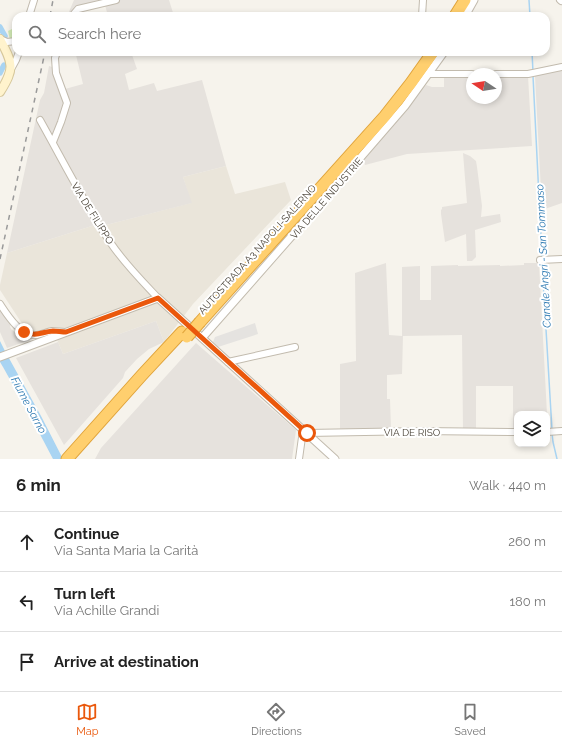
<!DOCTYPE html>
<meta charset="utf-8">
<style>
:root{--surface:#fff;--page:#f2f2f2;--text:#222;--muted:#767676;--line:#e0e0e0;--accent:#ea580c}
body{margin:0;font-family:Raleway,sans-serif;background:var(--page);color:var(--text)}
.controls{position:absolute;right:12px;bottom:12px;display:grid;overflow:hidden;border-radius:8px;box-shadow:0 2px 6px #0003}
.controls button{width:36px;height:36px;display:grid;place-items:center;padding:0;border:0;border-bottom:1px solid var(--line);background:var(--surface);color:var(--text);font:20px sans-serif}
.compass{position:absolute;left:466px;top:68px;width:36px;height:36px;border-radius:50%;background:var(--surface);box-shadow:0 2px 6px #0003;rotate:282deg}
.stop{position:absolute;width:12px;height:12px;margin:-9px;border:3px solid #ea580c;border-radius:50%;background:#fff}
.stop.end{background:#ea580c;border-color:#fff;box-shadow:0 1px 4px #0008}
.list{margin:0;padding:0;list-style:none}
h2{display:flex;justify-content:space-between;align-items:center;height:52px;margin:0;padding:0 16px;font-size:17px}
h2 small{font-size:13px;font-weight:400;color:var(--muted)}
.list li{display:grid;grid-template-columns:26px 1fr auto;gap:12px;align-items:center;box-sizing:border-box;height:60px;padding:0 16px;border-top:1px solid var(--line)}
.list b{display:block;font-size:15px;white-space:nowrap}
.list p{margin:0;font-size:13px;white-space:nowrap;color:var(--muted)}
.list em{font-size:13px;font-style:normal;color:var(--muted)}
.icon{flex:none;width:22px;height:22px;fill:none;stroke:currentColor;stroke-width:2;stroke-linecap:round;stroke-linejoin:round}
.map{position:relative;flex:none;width:562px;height:459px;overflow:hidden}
.search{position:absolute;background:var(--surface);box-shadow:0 2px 6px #0003;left:12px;right:12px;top:12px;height:44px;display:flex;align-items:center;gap:10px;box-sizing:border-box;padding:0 14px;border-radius:12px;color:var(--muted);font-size:15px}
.sheet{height:232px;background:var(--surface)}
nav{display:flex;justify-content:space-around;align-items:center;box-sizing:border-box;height:56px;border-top:1px solid var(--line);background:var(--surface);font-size:11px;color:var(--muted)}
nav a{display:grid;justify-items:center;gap:2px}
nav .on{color:var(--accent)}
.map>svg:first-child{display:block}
</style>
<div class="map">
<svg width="562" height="459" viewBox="0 0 562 459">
<rect width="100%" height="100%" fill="#f6f3ec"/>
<path fill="#eae5da" d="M 226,166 L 235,194 L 285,182 L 291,200 L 193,304 L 164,342 L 156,321 L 63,354 L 58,342 L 53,329 L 40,331 L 30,331 L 21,322 L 0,290 L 0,285 L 7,253 L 95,225 L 106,225 L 191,203 L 183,177 Z"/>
<path fill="#e6e2dd" d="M 74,0 L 169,0 L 174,16 L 108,16 L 105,5 L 68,14 Z
M 90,52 L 131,52 L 137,69 L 125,74 L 129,90 L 154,83 L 157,91 L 202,80 L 226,166 L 183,177 L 192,203 L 106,225 L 95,225 L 7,253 L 40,100 L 44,93 L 49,66 L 58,69 L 65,89 L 83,84 L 76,55 Z
M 562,69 L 562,203 L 542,210 L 535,76 Z
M 472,76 L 472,98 L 496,98 L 496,76 L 528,76 L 532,146 L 407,154 L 365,165 L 364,160 L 426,85 L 432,87 L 444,87 L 444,77 Z
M 463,153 L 470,156 L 476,161 L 477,167 L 482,206 L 481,217 L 500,214 L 501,222 L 475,230 L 476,257 L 472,261 L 467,261 L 466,234 L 445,242 L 441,214 L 441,210 L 442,209 L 442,207 L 467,203 Z
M 386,263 L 389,335 L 402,336 L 402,267 L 420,266 L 420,300 L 431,300 L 431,266 L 458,265 L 458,266 L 500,265 L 500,266 L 524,265 L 524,263 L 539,263 L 547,414 L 517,414 L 517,430 L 513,430 L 513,386 L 476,386 L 476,430 L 463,430 L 462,335 L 403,336 L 402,374 L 387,375 L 387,399 L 390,399 L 391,429 L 340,430 L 340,364 L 356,361 L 356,358 L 355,273 Z
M 0,311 L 11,324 L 10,326 L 11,329 L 21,337 L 30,340 L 7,348 L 0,332 Z
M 156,321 L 164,342 L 149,349 L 137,359 L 125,372 L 123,378 L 64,445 L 16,358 L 58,342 L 63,354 Z
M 196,343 L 296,430 L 292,459 L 95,459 L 101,448 Z"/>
<path fill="#d2eab5" d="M 16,27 L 16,37 L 10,40 L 8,31 Z"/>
<path fill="#e5e3e0" d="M 255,323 L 258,334 L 218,347 L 213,342 L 215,337 Z"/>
<path fill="#a9d4f2" d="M 0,341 L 5,351 L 41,416 L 63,459 L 53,459 L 32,419 L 3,367 L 0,362 Z"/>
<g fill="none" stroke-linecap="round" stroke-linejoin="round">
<path stroke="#a9d4f2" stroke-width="1.5" d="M 529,0 L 530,16
M 532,52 L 533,72
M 533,76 L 542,258
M 542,262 L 552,430
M 552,433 L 553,442 L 557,459"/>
<path stroke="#a9d4f2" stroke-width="5.5" d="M 0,27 L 5,36
M 0,73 L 4,65"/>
<g stroke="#c2bbae" stroke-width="8">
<path id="minor" d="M 560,0 L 561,1
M 29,16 L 34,0
M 72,16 L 78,9 L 116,0
M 422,16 L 423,0
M 0,39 L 7,42 L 16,41
M 11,69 L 16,60 L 19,52
M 429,74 L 472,74
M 496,74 L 528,74 L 562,67
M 40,120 C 63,161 84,203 110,242 C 124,263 141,280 158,298
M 53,142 L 61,122 L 67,103 L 56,73 L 55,58 L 57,52
M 540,260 L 562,259
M 0,304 C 8,316 20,336 37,335 C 42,334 47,332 52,331 C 56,331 61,332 65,332
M 228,362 L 295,347
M 547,432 L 562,431
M 307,433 L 422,431 L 517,432
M 299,459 L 303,430"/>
</g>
<g stroke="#c2bbae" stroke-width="9">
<path id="tertiary" d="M 465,16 L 474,0
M 202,338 L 341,180 L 405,106 L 444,52
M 0,357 L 158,298 L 335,459"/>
</g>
<g stroke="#d6c79b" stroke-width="10">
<path id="secondary" d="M 0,39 C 13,64 15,68 0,92"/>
</g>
<g stroke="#e0a43c" stroke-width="13">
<path id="motorway" d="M 455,16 L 465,0
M 200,322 L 385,116 L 411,83 L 433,52
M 67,459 L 142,375 L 182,332"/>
</g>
<use href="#minor" stroke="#fff" stroke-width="6"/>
<use href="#tertiary" stroke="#fff" stroke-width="7"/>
<use href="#secondary" stroke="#fff3cd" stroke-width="8"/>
<use href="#motorway" stroke="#ffcf6e" stroke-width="11"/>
<path stroke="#9a9a9a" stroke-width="1.5" stroke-dasharray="5 5" stroke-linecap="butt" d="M 50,16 L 53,0
M 0,259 L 45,52"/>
<g stroke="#e0a43c" stroke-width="13" stroke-linecap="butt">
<path id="motorway-bridge" d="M 187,337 L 200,322"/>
</g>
<use href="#motorway-bridge" stroke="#ffcf6e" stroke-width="11"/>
</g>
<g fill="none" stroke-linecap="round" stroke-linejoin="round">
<path stroke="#ea580c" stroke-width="5" d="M 24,332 C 37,337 41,332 53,331 C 57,331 62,332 66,332 L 158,298 L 307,433"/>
</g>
<g text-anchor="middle" stroke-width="4" stroke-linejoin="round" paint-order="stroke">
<g font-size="10" fill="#4b4439" stroke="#fff">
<text transform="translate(326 198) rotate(-49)" y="4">VIA DELLE INDUSTRIE</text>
<text transform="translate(93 213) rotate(58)" y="4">VIA DE FILIPPO</text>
<text transform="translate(257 249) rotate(-48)" y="4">AUTOSTRADA A3 NAPOLI-SALERNO</text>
<text x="412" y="436">VIA DE RISO</text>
</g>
<g font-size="11" font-style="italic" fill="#2e7ab2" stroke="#fff">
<text transform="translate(543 256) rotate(-93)" y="4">Canale Angri - San Tommaso</text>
<text transform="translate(29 405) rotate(62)" y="4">Fiume Sarno</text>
</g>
</g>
</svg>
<div class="controls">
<button><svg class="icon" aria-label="layers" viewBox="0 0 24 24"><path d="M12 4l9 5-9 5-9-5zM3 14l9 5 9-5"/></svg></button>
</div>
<svg class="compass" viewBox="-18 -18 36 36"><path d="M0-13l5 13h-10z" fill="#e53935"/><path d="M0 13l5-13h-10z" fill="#767676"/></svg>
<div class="stop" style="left:307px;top:433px"></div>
<div class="stop end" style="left:24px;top:332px"></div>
<div class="search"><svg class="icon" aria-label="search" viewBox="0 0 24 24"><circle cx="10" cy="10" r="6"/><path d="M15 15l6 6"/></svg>Search here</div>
</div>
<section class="sheet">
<h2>6 min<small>Walk · 440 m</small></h2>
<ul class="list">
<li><svg class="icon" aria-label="ahead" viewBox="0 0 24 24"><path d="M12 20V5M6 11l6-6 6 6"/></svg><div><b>Continue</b><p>Via Santa Maria la Carità</p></div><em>260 m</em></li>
<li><svg class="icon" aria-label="left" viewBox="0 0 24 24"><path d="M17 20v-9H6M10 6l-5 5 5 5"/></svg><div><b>Turn left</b><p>Via Achille Grandi</p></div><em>180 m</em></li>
<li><svg class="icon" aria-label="arrive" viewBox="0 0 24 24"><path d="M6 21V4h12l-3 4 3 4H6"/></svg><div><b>Arrive at destination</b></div></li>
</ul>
</section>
<nav>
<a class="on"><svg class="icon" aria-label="map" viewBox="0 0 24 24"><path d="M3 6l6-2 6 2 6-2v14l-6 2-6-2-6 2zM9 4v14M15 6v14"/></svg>Map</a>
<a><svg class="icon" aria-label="directions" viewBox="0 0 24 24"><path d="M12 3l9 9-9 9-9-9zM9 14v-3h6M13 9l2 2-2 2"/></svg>Directions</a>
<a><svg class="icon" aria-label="saved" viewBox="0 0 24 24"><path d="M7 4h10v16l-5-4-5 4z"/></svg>Saved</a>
</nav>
